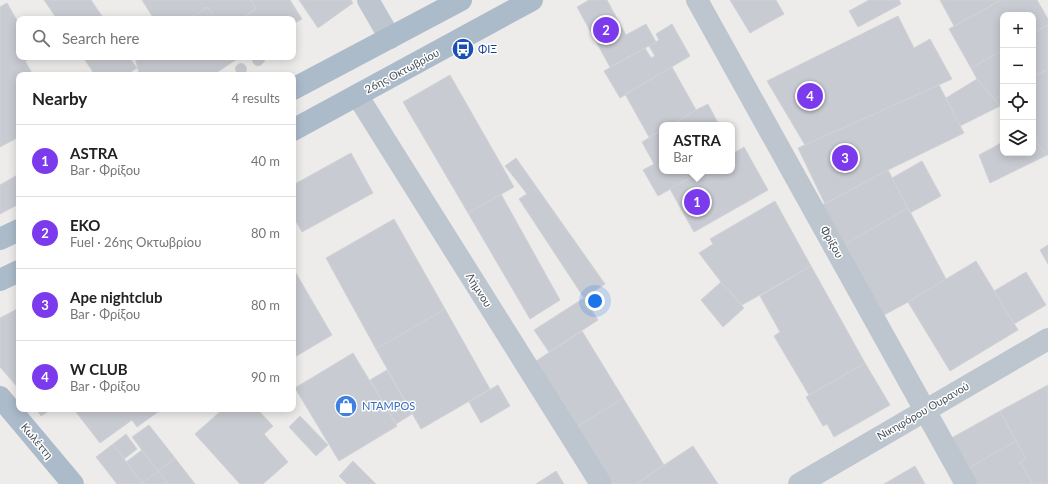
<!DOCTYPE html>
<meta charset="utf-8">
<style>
:root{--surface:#fff;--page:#f2f2f2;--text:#222;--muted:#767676;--line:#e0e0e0;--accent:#7c3aed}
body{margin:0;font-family:Lato,sans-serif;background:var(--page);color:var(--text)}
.controls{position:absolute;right:12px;top:12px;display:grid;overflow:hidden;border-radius:8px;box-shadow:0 2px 10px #0003}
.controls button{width:36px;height:36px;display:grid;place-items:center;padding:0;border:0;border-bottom:1px solid var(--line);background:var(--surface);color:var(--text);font:20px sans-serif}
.you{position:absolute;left:595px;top:301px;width:14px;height:14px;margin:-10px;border:3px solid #fff;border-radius:50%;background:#1a73e8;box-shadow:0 0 0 6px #1a73e833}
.badge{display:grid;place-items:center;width:26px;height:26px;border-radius:50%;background:var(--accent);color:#fff;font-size:13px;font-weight:700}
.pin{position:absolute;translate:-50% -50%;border:2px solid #fff;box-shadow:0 1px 4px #0006}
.popup{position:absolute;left:659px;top:122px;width:76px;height:52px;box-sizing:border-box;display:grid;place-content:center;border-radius:8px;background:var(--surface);filter:drop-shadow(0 1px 3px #0005);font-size:13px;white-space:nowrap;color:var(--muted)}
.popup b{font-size:15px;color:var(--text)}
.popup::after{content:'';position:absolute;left:50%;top:100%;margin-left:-8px;border:8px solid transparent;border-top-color:var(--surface)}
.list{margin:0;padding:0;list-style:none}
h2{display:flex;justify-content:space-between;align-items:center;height:52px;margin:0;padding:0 16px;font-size:17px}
h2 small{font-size:13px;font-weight:400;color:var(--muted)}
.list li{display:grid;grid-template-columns:26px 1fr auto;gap:12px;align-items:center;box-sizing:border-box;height:72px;padding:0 16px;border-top:1px solid var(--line)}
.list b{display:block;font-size:15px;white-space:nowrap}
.list p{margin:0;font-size:13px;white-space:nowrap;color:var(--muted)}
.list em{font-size:13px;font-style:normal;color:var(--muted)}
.icon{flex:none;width:22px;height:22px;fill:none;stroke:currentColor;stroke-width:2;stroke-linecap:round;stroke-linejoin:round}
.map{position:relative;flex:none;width:1048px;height:484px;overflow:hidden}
.search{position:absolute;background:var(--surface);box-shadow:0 2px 10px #0003;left:16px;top:16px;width:280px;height:44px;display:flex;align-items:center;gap:10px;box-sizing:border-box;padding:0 14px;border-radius:8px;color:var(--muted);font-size:15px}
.panel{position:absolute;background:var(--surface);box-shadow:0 2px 10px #0003;left:16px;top:72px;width:280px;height:340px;border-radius:8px}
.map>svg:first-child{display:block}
</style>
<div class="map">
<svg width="1048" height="484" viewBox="0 0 1048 484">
<rect width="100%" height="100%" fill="#eeeceb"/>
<path fill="#c8cbd1" stroke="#d0d2d7" d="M 44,0 L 91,0 L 104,19 L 57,19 Z
M 142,0 L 251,0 L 256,9 L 241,19 L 216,19 L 208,7 L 189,19 L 154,19 Z
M 251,0 L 290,0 L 302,19 L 293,24 L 293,19 L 241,19 L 256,9 Z
M 299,0 L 351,0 L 353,3 L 318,28 Z
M 589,0 L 607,0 L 626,35 L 646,24 L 656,42 L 610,67 L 577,7 Z
M 730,0 L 776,0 L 784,14 L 750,33 Z
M 869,0 L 899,0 L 901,4 L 858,27 L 849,11 Z
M 940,0 L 1001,0 L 954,26 Z
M 1001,0 L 1037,0 L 1048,19 L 1048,25 L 1033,33 L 1033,15 L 1003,15 L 1003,50 L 971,68 L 949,29 Z
M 7,3 L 19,24 L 19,57 L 33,57 L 25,61 L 33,75 L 19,75 L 19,137 L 0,147 L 0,7 Z
M 208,7 L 216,19 L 189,19 Z
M 898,16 L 914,48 L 930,39 L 952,79 L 805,145 L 767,81 Z
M 672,24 L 690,56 L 620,98 L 604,71 L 645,48 L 651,58 L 655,56 L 649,46 L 659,40 L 656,34 Z
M 1048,25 L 1048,69 L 1033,77 L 1033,33 Z
M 1003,50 L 1003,94 L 994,99 L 977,79 L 971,68 Z
M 83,57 L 129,57 L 137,68 L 126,75 L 95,75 Z
M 135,57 L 238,57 L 237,59 L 213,75 L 143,75 L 139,73 Z
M 253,57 L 264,57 L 265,58 L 264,62 L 261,65 L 257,66 L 254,64 L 252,60 Z
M235.5 69a5.5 5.5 0 1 1 11 0a5.5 5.5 0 1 1-11 0Z
M 672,67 L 696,110 L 671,125 L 662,125 L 662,130 L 649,137 L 625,94 Z
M 1048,69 L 1048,155 L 1047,155 L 1033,139 L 1033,77 Z
M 450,75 L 514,187 L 468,213 L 403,102 Z
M 977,79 L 1000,106 L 960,126 L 946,98 Z
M 939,85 L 964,133 L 888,170 L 825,204 L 798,148 Z
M 1003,94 L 1003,109 L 994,99 Z
M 708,104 L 719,125 L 671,125 L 696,110 Z
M 662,130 L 662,171 L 702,171 L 658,196 L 643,170 L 654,164 L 642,142 Z
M 1033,139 L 1047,155 L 990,183 L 979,155 L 1003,142 L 1003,153 L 1033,153 Z
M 744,147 L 768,190 L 694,232 L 670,189 L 702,171 L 732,171 L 732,154 Z
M 351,153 L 373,193 L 302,232 L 293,216 L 293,185 Z
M 516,158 L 605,284 L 584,298 L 519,199 L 527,194 L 505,166 Z
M 922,161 L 941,196 L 910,213 L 892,178 Z
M 888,170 L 908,208 L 845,244 L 822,205 Z
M 19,174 L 19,204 L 0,214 L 0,185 Z
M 501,194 L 560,300 L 530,319 L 468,213 Z
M 775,201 L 811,266 L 742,305 L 721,282 L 699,253 L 713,244 L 710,239 Z
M 908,208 L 946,279 L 908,302 L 884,315 L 845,244 Z
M 394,219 L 445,309 L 376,349 L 326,258 Z
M 1048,245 L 1048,264 L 1040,250 Z
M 976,261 L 1018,330 L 950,371 L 908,302 Z
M 811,266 L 865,363 L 809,395 L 774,336 L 780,332 L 760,296 Z
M 293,268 L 332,335 L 293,358 Z
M 1026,272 L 1046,305 L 1014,324 L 994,291 Z
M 721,282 L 744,308 L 723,327 L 701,300 Z
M 584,298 L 598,320 L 549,352 L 534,330 Z
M 19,308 L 19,389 L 0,367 L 0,318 Z
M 445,309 L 490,389 L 421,429 L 376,349 Z
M 582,331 L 623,398 L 577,427 L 536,361 Z
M 353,353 L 397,426 L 339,461 L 295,388 Z
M 865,363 L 890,405 L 834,437 L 827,424 L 823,426 L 806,397 Z
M 387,370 L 412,414 L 396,424 L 370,380 Z
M 498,385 L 510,406 L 481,423 L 469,402 Z
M 1048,385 L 1048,484 L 1033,484 L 1020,462 L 1026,459 L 1000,411 Z
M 623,398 L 664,465 L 636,484 L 613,484 L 577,427 Z
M 36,409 L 52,409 L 41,416 Z
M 79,409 L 162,409 L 137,427 L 132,420 L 100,443 L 76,412 Z
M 223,409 L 257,409 L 273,426 L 264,434 L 288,462 L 263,484 L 240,484 L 195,434 Z
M 1000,411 L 1016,441 L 965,470 L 948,440 Z
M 300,416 L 328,445 L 316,456 L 289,427 Z
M 149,425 L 175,458 L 158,471 L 132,437 Z
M 126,434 L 137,449 L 124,459 L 113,444 Z
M 1016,441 L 1026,459 L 1020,462 L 1033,484 L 968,484 L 965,470 Z
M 113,444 L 142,483 L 141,484 L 117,484 L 96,457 Z
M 693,446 L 718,484 L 636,484 L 664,465 Z
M 142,450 L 158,471 L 142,483 L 126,462 Z
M 175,458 L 195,484 L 168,484 L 158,471 Z
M 353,461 L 376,484 L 347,484 L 339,476 Z
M 915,466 L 925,484 L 884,484 Z
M 158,471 L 168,484 L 143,484 L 142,483 Z
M 556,471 L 564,484 L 536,484 Z"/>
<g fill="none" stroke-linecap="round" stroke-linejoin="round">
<path stroke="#bdc6ce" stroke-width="22" d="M 368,0 L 390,38
M 697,0 L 966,484
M 357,95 L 601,484
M 799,484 L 1048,339"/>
<path stroke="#acbbca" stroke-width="22" d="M 293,89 L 461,0
M 293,130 L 532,0
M 0,239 L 19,230
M 0,280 L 19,271
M 0,397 L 73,484"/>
</g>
<defs>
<g id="bus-disc" transform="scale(1.15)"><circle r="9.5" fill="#1a4fb4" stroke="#fff"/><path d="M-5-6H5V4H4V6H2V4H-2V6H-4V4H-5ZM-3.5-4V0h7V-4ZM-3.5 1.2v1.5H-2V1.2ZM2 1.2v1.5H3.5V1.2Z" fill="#fff"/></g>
<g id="shop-disc" transform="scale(1.15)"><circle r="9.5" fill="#3f7fe0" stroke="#fff"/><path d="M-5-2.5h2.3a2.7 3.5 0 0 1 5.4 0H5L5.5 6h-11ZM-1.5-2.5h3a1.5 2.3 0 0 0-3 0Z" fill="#fff"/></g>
</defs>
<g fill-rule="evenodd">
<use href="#bus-disc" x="463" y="49"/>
<use href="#shop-disc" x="346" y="406"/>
</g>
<g text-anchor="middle" stroke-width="3" stroke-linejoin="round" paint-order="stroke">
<g font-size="11" fill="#164399" stroke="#fff" text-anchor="start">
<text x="478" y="53">ΦΙΞ</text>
</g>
<g font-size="11" fill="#454f58" stroke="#fff">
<text transform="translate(402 71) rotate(-28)" y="4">26ης Οκτωβρίου</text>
<text transform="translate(832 242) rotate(61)" y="4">Φρίξου</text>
<text transform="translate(479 290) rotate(58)" y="4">Λήμνου</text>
<text transform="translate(923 411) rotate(-30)" y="4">Νικηφόρου Ουρανού</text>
<text transform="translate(37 441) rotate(50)" y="4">Κωλέττη</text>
</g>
<g font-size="11" fill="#366cbe" stroke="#fff" text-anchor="start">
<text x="362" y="410">NTAMPOS</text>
</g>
</g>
</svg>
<div class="controls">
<button>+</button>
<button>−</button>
<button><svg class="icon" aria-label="locate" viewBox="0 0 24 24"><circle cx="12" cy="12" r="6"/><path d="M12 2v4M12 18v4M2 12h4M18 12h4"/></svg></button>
<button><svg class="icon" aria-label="layers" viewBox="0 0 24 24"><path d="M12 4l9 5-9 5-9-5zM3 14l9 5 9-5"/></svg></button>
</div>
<div class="you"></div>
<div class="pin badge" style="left:697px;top:202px">1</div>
<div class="popup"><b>ASTRA</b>Bar</div>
<div class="pin badge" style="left:606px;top:30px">2</div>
<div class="pin badge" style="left:845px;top:158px">3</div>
<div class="pin badge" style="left:810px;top:96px">4</div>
<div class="search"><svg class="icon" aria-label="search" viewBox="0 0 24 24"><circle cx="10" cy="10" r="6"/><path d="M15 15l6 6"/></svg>Search here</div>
<section class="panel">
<h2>Nearby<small>4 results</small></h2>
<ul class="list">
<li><span class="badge">1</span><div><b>ASTRA</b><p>Bar · Φρίξου</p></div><em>40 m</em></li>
<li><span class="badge">2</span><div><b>EKO</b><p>Fuel · 26ης Οκτωβρίου</p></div><em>80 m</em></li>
<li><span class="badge">3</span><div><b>Ape nightclub</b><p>Bar · Φρίξου</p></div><em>80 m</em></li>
<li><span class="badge">4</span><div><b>W CLUB</b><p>Bar · Φρίξου</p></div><em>90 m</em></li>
</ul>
</section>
</div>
